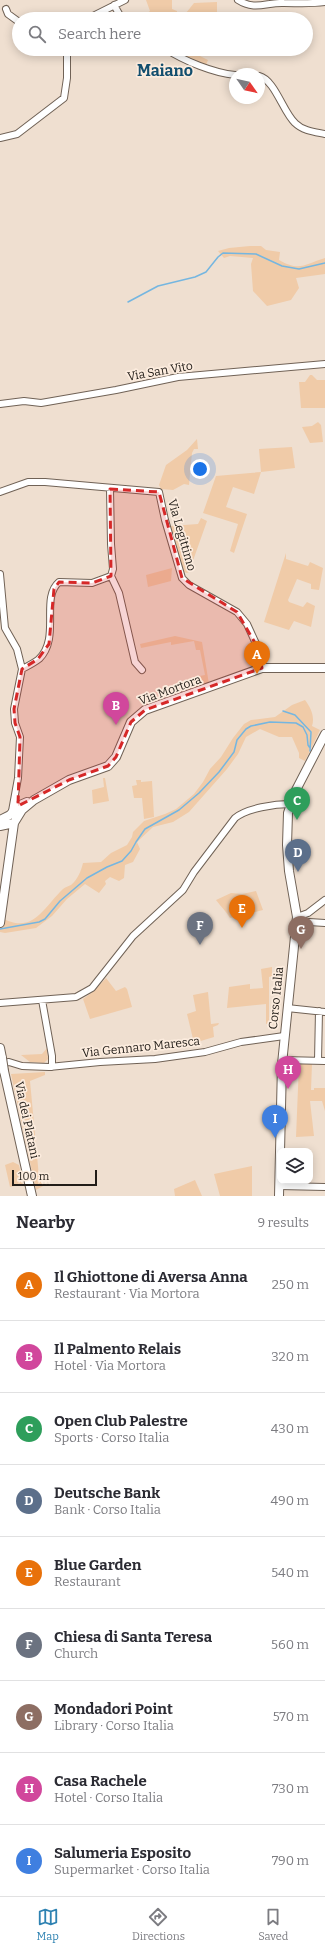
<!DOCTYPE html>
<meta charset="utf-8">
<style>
:root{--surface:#fff;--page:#f7f7f7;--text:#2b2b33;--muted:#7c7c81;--line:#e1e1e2;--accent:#2e82b2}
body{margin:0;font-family:Bitter,serif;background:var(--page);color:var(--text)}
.controls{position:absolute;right:12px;bottom:12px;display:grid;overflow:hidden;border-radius:8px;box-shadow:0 2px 10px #0003}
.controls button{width:36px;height:36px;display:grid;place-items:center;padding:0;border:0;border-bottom:1px solid var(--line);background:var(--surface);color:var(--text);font:20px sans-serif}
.compass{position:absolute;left:229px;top:68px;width:36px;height:36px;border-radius:50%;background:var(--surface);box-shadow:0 2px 10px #0003;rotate:124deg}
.scale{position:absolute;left:12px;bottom:10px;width:85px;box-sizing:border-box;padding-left:4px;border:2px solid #221d18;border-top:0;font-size:11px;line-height:14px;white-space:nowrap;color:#221d18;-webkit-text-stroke:3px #fcecde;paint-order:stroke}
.you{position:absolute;left:200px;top:469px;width:14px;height:14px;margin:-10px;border:3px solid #fff;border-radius:50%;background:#1a73e8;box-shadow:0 0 0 6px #1a73e833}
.badge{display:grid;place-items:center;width:26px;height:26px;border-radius:50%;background:var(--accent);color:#fff;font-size:13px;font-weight:700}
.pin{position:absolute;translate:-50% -33px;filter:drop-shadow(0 1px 2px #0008)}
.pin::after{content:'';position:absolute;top:21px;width:14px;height:12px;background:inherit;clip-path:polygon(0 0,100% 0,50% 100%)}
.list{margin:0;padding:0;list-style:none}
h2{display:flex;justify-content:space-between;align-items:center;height:52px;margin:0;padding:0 16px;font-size:17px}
h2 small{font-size:13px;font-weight:400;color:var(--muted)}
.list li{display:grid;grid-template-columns:26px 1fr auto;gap:12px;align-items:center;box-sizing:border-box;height:72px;padding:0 16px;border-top:1px solid var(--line)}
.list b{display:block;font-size:15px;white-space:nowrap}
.list p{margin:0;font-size:13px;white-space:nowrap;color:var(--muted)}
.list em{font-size:13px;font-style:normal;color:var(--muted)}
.icon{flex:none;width:22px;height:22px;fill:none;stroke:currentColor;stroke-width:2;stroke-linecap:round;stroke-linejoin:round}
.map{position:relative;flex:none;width:325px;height:1196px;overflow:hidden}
.search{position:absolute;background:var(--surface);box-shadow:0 2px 10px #0003;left:12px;right:12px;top:12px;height:44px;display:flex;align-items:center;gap:10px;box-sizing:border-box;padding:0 14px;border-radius:22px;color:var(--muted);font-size:15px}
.sheet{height:700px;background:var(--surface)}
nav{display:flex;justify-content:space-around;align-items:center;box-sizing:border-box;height:56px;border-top:1px solid var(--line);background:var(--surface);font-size:11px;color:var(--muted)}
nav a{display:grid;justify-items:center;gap:2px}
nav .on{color:var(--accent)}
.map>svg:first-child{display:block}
</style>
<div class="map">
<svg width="325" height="1196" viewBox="0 0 325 1196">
<rect width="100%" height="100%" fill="#efdfd0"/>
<path fill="#f0cba8" d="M 146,0 L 172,0 L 172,9 L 177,11 L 177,14 L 172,14 L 182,18 L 194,3 L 217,2 L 217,12 L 210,12 L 210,19 L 203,19 L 203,14 L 196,13 L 191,19 L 139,19 L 150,11 Z
M 169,49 L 192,49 L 198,55 L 208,60 L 206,65 Z
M 250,246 L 261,246 L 266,250 L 280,252 L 279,260 C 300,272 305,264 325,258 L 325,274 L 296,278 L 299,288 L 291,300 L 267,306 L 253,291 L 251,264 L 253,258 L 230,256 L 224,258 L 218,251 L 229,248 Z
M 310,375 L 312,375 L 317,380 L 325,380 L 325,408 L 301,408 L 299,382 L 305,382 Z
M 318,422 L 321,425 L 323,442 L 310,443 L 302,427 L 312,426 Z
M 197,439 L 198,449 L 194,449 L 192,453 L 189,485 L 184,484 L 173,490 L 161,489 L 159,485 L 166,465 L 187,450 Z
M 292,447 L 295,468 L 261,472 L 254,494 L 233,487 L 226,507 L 247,514 L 234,553 L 230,551 L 238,524 L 203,513 L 216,476 L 261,472 L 259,449 Z
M 201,518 L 207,521 L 189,572 L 187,573 L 184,572 L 169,524 L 170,526 L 198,524 Z
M 286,553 L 286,559 L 308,566 L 310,562 L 323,568 L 319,590 L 311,589 L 311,584 L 297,579 L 288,600 L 289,602 L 303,607 L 307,602 L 315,606 L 311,627 L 294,621 L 289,630 L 264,622 Z
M 172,568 L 171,581 L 148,587 L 146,575 Z
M 175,636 L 202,642 L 209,684 L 188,691 L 193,686 L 194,677 L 205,675 L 200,650 L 196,650 L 194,641 L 171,645 L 171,642 L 141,648 L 140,644 Z
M 305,700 C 311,708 315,717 312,726 L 320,730 L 305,761 L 299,758 L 299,753 L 292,737 L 279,737 L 260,729 L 246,737 L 238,754 L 227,769 L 189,812 L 173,822 L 153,827 L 137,842 L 140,849 L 133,862 L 125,865 L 124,878 L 119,881 L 110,877 L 105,881 L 106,884 L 99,893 L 85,884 L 67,899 L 52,916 L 36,928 L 5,933 L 0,932 L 0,917 C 33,936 43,908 63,889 C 65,887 69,886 71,885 C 78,879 81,871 83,863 L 101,862 L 111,853 L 127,845 L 132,837 L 133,832 L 144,821 L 165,814 L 176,809 L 194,794 L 203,782 L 210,769 L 221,757 L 233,738 L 244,724 L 251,720 L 275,717 L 292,705 Z
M 103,778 L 105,778 L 109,801 L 93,804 L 92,790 L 104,787 Z
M 136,780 L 141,780 L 141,782 L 152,781 L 154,817 L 144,819 L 142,798 L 134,798 L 132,786 L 137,785 Z
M 256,891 L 263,910 L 230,918 C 226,911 221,907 216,900 L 231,893 L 242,894 Z
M 272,967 L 272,976 L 269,977 L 269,1023 L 266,1024 L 266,1004 L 227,1008 L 229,987 L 250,984 L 250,989 L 263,988 L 261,969 Z
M 106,978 L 116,991 L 125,987 L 127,989 L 132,1007 L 90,1019 L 83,999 L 94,991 Z
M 208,992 L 211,1024 L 219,1023 L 218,1025 L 213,1027 L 214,1037 L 194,1043 L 187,1014 L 196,1011 L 193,995 Z
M 47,1048 L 48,1059 L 44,1063 L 30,1062 L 21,1055 L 42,1054 Z
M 299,1064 L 312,1064 L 311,1090 L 314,1090 L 314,1088 L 325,1088 L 325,1111 L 322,1101 L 310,1101 L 314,1136 L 296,1137 Z
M 45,1072 L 45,1075 L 30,1081 L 39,1177 L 43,1186 L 36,1190 L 11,1074 Z
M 13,1162 L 19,1165 L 23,1184 L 10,1187 L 5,1165 Z
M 252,1166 L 252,1196 L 220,1196 L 214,1174 Z
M 195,1180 L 202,1196 L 175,1196 L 174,1189 Z"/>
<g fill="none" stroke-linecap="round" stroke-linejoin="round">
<path stroke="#75b6e0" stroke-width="1.5" d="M 128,302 L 158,286 L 195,277 L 206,272 L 218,257 L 223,253 L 256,254 L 282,266 L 299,269 L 325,263
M 283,711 L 295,715 L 311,732 L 310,751
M 0,929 L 39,922 L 45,919 L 60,901 L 87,878 L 107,867 L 122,861 L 131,851 L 136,842 L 145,829 L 179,810 L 199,793 L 219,772 L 234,752 L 237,740 L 246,729 L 251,726 L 270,722 L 296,723 L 303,727 L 307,735 L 308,745 L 310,748"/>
<g stroke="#706256" stroke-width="8">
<path id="minor" d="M 238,0 C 255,11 267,2 284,3 C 298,3 311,4 325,2
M 114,5 L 122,19
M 6,9 L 8,14 L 19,22
M 87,19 L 125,0
M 166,49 C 184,61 214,73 235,75
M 259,76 C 275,80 283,112 295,123 C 303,131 315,132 325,134
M 0,138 L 17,134 L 64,98 L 67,78 L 67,49
M 0,404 L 24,401 L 41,403 L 116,390 L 178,377 L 325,364
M 0,492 L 28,482 L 45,482 L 159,492 L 165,520 L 182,578 L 189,585 L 237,612 L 247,624 L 258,648 L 262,668
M 0,574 L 5,628 L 17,649 L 22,669 L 14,709 L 15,723 L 20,737 L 18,778 L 12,811
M 111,576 L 119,593 L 135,662 L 142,670
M 22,669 C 28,666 34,663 39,659 C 61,638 40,598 59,582 L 92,583 L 111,576 L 113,569 L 111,544 L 110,489
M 297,917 L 308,913 L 325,900
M 296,925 L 309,922 L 325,923
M 42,1000 L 52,1056 L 52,1067
M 0,1003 L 76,997 L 92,988 L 133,936 L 183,890 L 194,872 L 235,818 C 247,808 275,804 291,804
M 287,1008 L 325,1012
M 283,1060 L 325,1061
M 318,1061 L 319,1011
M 0,1063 L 9,1062 L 22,1066 L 49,1067 L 100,1062 L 155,1059 L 205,1052 L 241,1042 L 284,1036
M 279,1186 L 325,1187"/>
</g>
<g stroke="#706256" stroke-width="10">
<path id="major" d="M 0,820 L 10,815 L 18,806 L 27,802
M 0,826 L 14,823
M 0,923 L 14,823 L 22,810 L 34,800 L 69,780 L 108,766 L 116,757 L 131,722 L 145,710 L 262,668 L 325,668
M 0,1048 L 2,1058
M 4,1071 L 32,1196
M 279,1196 L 282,1064 L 297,917 L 289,871 L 287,845 L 288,813 L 296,790 L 325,734"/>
</g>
<use href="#minor" stroke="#fff" stroke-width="6"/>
<use href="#major" stroke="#fff" stroke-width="8"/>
<g stroke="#706256" stroke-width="10" stroke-linecap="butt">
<path id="major-bridge" d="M 2,1058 L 4,1071"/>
</g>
<use href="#major-bridge" stroke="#fff" stroke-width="8"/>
</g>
<path fill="#d62828" fill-opacity="0.2" stroke="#d62828" stroke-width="3" stroke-dasharray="8 5" stroke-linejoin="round" d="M 110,489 L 159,492 L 182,578 L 237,612 L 258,648 L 262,668 L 145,710 L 131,722 L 116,757 L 108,766 L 69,780 L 18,806 L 20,737 L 15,723 L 14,709 L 22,669 L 38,659 L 49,644 L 54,589 L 59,582 L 92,583 L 111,576 Z"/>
<g text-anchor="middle" stroke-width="3.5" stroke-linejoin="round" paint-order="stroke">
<g font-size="12" fill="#221d18" stroke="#fcecde">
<text transform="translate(160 371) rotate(-10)" y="4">Via San Vito</text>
<text transform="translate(182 535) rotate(74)" y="4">Via Legittimo</text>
<text transform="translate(170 690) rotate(-20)" y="4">Via Mortora</text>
<text transform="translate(276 998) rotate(-84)" y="4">Corso Italia</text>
<text transform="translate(141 1047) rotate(-6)" y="4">Via Gennaro Maresca</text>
<text transform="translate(27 1120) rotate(78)" y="4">Via dei Platani</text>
</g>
<g font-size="16" font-weight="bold" fill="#124e6e" stroke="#fcecde">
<text x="165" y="76">Maiano</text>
</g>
</g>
</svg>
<div class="controls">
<button><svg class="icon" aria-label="layers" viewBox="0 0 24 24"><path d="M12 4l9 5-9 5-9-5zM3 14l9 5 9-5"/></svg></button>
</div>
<svg class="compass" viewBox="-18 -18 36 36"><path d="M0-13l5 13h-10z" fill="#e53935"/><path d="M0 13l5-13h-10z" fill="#7c7c81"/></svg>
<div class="scale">100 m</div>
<div class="you"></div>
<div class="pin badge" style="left:257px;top:674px;background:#e8710a">A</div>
<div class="pin badge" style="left:116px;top:725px;background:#d1479c">B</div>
<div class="pin badge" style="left:297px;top:820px;background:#2e9e5b">C</div>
<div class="pin badge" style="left:298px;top:872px;background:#5c6f8a">D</div>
<div class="pin badge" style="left:242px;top:928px;background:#e8710a">E</div>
<div class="pin badge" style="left:200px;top:945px;background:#6b7280">F</div>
<div class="pin badge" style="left:301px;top:949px;background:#8d6e63">G</div>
<div class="pin badge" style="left:288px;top:1089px;background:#d1479c">H</div>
<div class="pin badge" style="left:275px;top:1138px;background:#3f7fe0">I</div>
<div class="search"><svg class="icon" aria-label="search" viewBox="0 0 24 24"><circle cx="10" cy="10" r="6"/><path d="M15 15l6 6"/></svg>Search here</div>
</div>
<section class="sheet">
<h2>Nearby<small>9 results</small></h2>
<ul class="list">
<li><span class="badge" style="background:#e8710a">A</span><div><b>Il Ghiottone di Aversa Anna</b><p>Restaurant · Via Mortora</p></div><em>250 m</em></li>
<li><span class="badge" style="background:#d1479c">B</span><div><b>Il Palmento Relais</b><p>Hotel · Via Mortora</p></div><em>320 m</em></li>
<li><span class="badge" style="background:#2e9e5b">C</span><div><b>Open Club Palestre</b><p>Sports · Corso Italia</p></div><em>430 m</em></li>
<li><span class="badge" style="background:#5c6f8a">D</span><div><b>Deutsche Bank</b><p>Bank · Corso Italia</p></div><em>490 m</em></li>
<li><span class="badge" style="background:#e8710a">E</span><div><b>Blue Garden</b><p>Restaurant</p></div><em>540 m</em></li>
<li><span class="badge" style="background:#6b7280">F</span><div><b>Chiesa di Santa Teresa</b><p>Church</p></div><em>560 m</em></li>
<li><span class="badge" style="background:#8d6e63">G</span><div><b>Mondadori Point</b><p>Library · Corso Italia</p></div><em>570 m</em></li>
<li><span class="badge" style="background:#d1479c">H</span><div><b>Casa Rachele</b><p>Hotel · Corso Italia</p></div><em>730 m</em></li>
<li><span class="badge" style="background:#3f7fe0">I</span><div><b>Salumeria Esposito</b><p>Supermarket · Corso Italia</p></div><em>790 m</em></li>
</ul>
</section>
<nav>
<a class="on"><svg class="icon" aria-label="map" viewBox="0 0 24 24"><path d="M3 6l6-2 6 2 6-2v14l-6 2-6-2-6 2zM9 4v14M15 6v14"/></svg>Map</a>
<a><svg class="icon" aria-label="directions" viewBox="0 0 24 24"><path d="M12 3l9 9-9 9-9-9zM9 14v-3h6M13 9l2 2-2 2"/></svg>Directions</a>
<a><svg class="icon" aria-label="saved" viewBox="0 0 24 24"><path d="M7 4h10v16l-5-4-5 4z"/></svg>Saved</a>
</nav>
